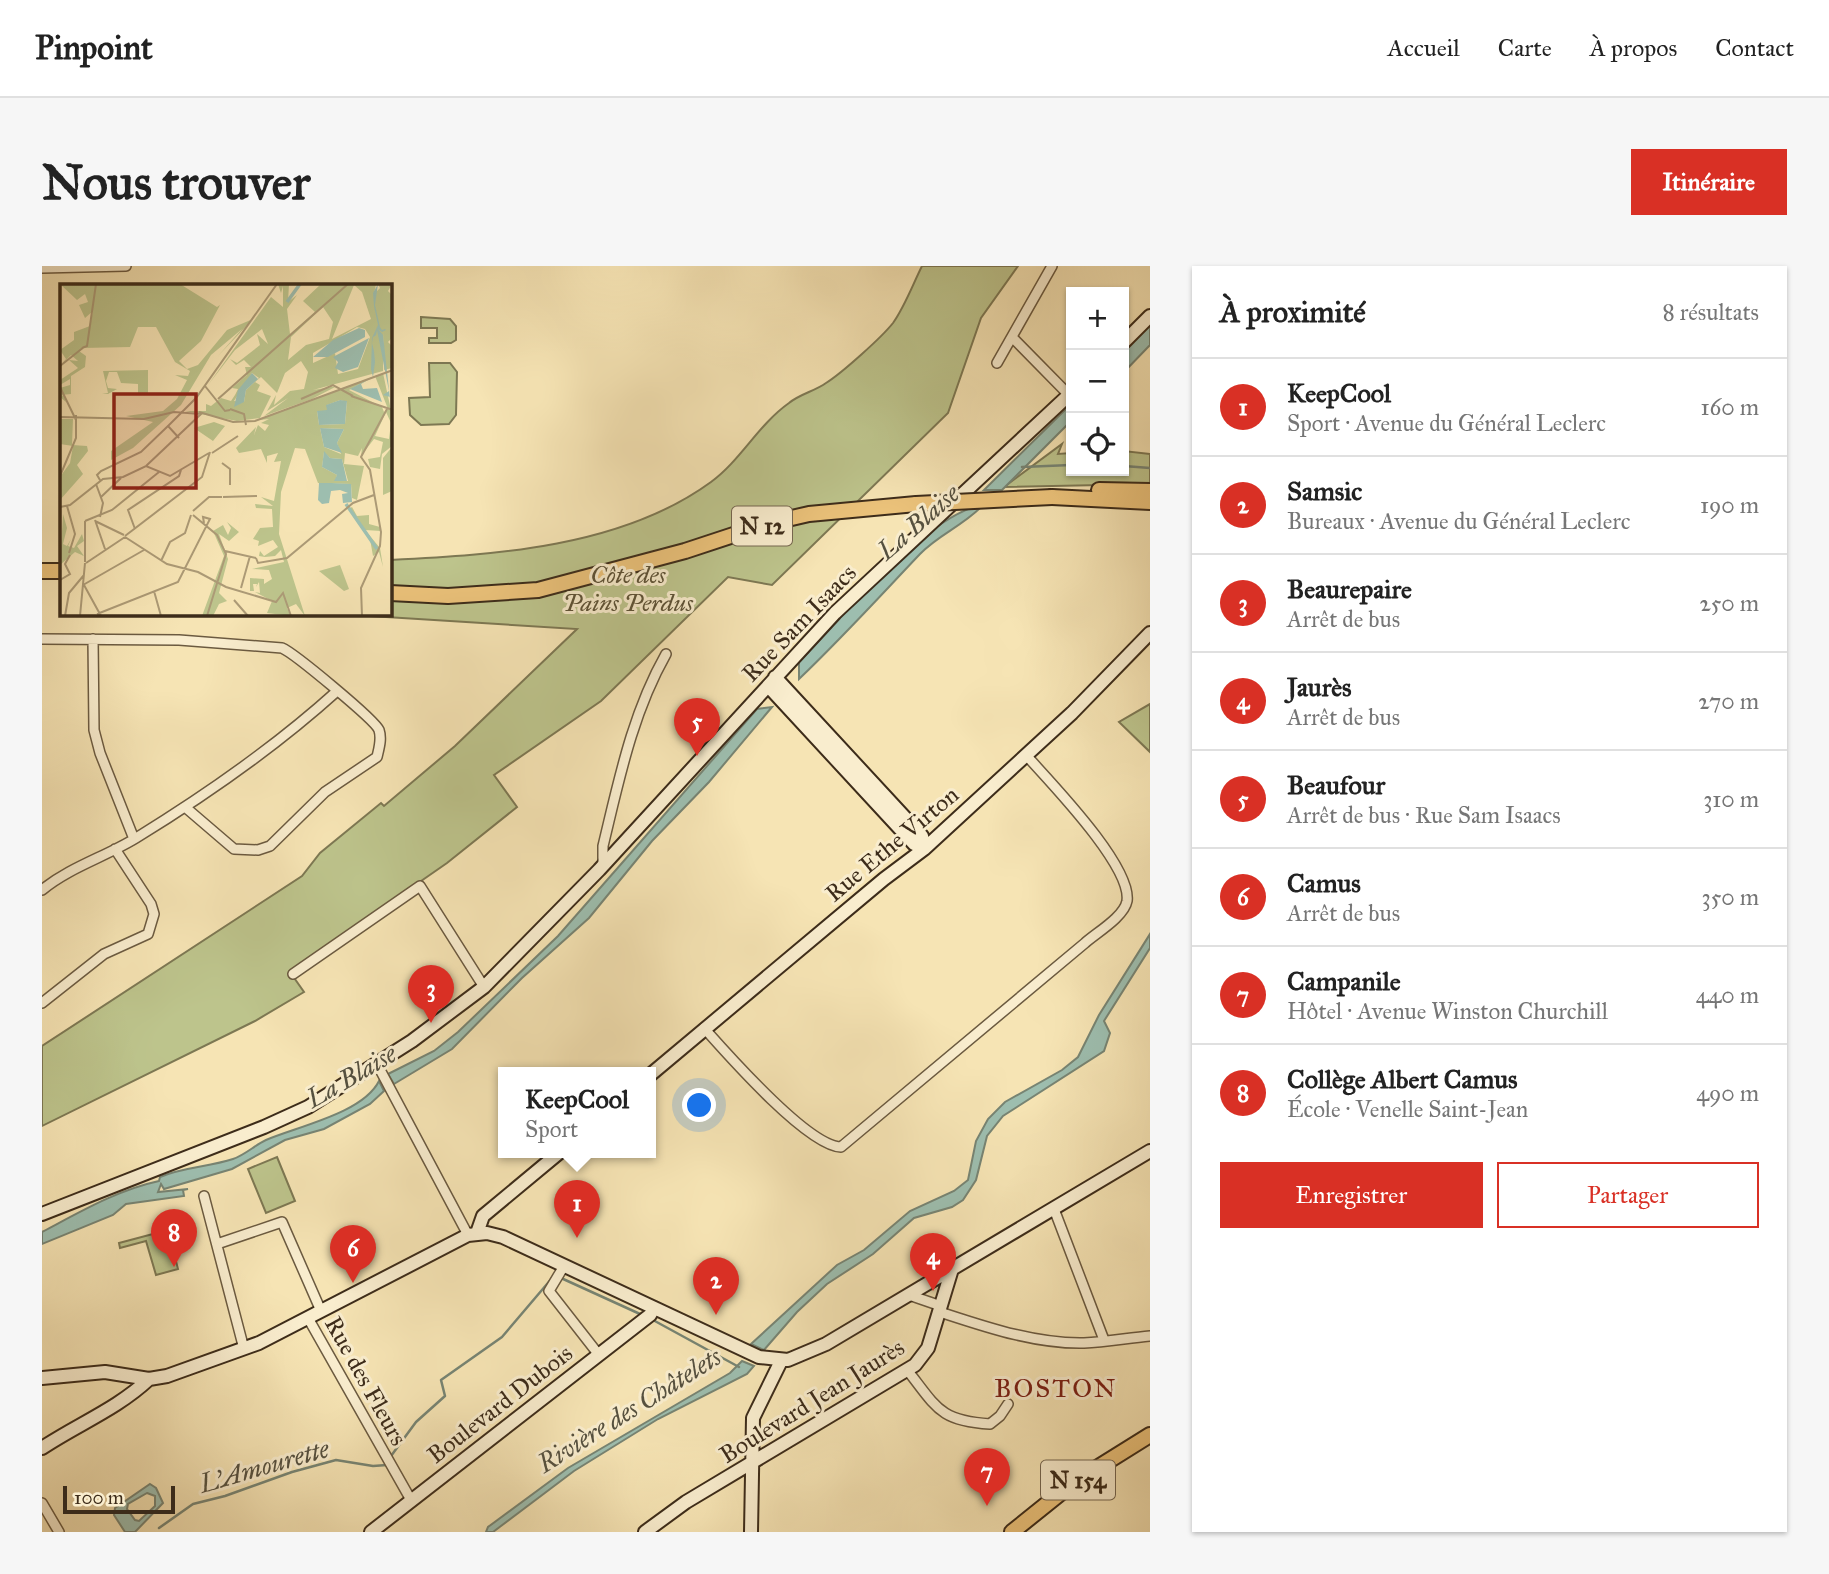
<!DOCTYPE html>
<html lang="fr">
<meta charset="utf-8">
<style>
:root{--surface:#fff;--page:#f6f6f6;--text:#222;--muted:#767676;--line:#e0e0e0;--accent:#d93025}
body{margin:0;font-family:"IM FELL Great Primer",serif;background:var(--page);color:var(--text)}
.controls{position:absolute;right:21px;top:21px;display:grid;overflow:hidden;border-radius:0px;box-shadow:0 2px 5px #0004}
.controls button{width:63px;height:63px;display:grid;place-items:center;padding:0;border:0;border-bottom:2px solid var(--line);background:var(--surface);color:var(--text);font:35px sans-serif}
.scale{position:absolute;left:21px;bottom:18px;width:112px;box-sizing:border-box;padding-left:7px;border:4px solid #3d2c1a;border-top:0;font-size:19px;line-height:24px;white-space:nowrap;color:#3d2c1a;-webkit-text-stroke:5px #f9edce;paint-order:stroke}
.you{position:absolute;left:658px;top:840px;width:24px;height:24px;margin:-18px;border:5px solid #fff;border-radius:50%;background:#1a73e8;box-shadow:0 0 0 10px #1a73e833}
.badge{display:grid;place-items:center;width:46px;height:46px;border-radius:50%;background:var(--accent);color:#fff;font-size:23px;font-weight:700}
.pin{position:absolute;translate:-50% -58px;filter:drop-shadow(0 2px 4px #0008)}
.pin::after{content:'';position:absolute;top:37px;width:24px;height:21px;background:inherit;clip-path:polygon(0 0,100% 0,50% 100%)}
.popup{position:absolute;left:456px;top:801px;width:158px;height:91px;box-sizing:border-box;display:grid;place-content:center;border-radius:0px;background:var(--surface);filter:drop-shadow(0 2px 5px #0005);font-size:23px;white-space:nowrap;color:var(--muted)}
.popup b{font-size:26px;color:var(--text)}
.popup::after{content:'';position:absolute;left:50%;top:100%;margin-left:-14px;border:14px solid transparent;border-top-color:var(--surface)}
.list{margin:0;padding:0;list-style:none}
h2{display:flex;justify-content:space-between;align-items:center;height:91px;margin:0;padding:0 28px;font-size:30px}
h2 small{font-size:23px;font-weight:400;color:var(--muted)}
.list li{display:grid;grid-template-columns:46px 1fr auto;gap:21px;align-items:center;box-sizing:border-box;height:98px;padding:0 28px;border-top:2px solid var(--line)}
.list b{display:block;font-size:26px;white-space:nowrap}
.list p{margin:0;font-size:23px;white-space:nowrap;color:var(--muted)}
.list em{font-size:23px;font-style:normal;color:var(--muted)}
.actions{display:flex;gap:14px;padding:21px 28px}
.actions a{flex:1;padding:16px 0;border:2px solid var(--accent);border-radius:0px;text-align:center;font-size:24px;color:var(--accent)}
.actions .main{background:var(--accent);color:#fff}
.icon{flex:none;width:38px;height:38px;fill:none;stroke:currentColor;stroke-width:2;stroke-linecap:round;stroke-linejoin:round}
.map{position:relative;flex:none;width:1108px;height:1266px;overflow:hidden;border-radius:0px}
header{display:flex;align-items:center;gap:42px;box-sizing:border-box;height:98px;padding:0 35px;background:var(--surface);border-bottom:2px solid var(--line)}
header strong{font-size:33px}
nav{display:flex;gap:38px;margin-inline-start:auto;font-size:24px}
.intro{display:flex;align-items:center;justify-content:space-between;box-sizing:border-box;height:168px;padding:0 42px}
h1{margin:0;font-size:49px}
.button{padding:18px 32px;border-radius:0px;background:var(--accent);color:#fff;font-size:24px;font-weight:700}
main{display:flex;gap:42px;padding:0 42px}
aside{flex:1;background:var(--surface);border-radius:0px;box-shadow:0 2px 5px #0004}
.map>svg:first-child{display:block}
</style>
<header>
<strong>Pinpoint</strong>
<nav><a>Accueil</a><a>Carte</a><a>À propos</a><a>Contact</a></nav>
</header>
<div class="intro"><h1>Nous trouver</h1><a class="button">Itinéraire</a></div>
<main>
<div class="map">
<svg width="1108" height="1266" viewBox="0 0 1108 1266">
<rect width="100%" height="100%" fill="#f6e4b4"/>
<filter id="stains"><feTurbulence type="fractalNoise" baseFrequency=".00286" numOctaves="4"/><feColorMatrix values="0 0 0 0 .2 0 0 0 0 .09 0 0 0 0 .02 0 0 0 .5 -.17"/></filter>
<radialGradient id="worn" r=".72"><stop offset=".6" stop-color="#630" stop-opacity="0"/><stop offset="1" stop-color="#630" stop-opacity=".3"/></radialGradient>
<path fill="#bdc48c" stroke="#7d7853" stroke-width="2" d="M 880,0 L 976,0 L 939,52 L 906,147 L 730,319 L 686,311 L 559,435 L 452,509 L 475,541 L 405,597 L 248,706 L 262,726 L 213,755 L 0,860 L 0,780 L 260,610 L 278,587 L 339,537 L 342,540 L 413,480 L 535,363 L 296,348 L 348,348 L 348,294 C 454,289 580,281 669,216 C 699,194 716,159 747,137 C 758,128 773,125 784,117 C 800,107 840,71 851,57 C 863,40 871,18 880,0 Z
M 379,51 L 408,53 L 414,60 L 414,74 L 409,77 L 387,77 L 387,72 L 395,72 L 395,62 L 379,62 Z
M 387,97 L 408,97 L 415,106 L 414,149 L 407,158 L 379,159 L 368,149 L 367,132 L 388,131 Z
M 1020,178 L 1016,188 L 1029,187 L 1029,205 L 1082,205 L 1082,185 L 1108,188 L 1108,218 L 962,221 Z
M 1108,438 L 1108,486 L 1077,456 Z
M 235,891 L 253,935 L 224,947 L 206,903 Z
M 126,964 L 136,1003 L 114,1009 L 104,975 L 78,982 L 77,977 Z"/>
<path fill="#9dbeaf" stroke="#778473" stroke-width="2" fill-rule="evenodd" d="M 1108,57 L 1108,79 L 1082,106 L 1082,85 Z
M 1029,138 L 1029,155 L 960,224 L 942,224 Z
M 942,238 C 923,259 897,268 878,288 C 839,329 801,371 757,413 L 757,396 C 802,351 880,251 942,238 Z
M 730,441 L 667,516 L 610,575 L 547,652 L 480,712 L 410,783 L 352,818 L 346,808 L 392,785 L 416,766 L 516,670 L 715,443 Z
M 1108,668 L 1108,682 L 1062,755 L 1068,767 L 1062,785 L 961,850 L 945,870 L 934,914 L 921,934 L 910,941 L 872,952 L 831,988 L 785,1018 L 755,1046 L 722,1084 L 709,1078 L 795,999 L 822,984 L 868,945 L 912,925 L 926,914 L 934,875 L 946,853 L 963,836 L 1020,804 L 1036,791 L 1057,749 Z
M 337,815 L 342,825 L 328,838 L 282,863 L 243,874 L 190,903 L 122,923 L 119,918 L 116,926 L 146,923 L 141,924 L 142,930 L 84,938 L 71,949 L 0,978 L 0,966 C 38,946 75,924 117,915 L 118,911 C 141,901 167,901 191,893 C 203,889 213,879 224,874 C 257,860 321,847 337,815 Z
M 700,1095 L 712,1100 L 705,1108 L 616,1153 L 532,1205 L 451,1266 L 444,1266 L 446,1261 L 526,1202 L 688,1107 Z
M 108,1218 L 114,1222 L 121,1237 L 93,1266 L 83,1266 L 72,1249 L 73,1242 ZM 105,1227 L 113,1230 L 113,1240 L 97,1255 L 93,1254 L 85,1243 L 86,1238 Z"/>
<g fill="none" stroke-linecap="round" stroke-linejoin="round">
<path stroke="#778473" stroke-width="2.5" d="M 1082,200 L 1108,202
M 980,201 L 1029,199
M 519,1012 L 598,1048
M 611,1054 L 697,1101
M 349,1190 L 374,1156 L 403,1130 L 399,1114 L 460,1071 L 511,1011
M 117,1262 L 151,1238 L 183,1230 L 250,1206 L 294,1194 L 331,1200 L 345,1199"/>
<g stroke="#6b5a40" stroke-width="12">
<path id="street" d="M 0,2 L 84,0
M 970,71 L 1027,129
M 955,97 L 1010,0
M 0,373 L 137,374 L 240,382 C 252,387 333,454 337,464 C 340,473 337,482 335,491 L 283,526 L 228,580 L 216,584 L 192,583 L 143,541
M 51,373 L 52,464 L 58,487 L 92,573
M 561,600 L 561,580 C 577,514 590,448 624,388
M 0,624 C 28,601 63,591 94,572 C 164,529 233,481 294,426
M 251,708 L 378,620 L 442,721
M 0,737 L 62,688 L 106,668 L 112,648 L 109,638 L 73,583
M 662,762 C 686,789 766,880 799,881 L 1043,677 C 1054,667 1082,651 1085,635 C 1090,600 1008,516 984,489
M 335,798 L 426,969
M 162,930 L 202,1083
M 1012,943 L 1062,1074
M 175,978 L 240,956 L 279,1045
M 522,1000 L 507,1025 L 557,1089
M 867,1029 L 899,1040
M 898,1046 C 944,1061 993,1078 1042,1077 C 1064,1076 1086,1072 1108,1070
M 266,1052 L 369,1234
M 866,1105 C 895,1142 898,1155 948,1158 L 958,1150 L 966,1138
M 0,1237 L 17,1266"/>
</g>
<g stroke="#3d2c1a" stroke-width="16">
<path id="secondary" d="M 1082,76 L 1108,50
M 733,411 L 880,570 L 882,583
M 726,420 L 872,578 L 882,583
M 608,809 L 842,613 L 882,583 L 1030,447 L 1108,367
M 0,948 L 222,861 L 266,841 L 370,775 L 442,721 L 557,604 L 793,347 L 1029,127
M 435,967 L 441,950 L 518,886
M 0,1112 L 63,1106 L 107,1113 L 125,1110 L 217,1077 L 426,969 L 445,967 L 461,971 L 717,1091 L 746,1094 L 784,1078 L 1108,885
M 0,1182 C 36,1158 75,1143 107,1113
M 329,1266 L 608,1049 L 612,1042
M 603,1266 L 644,1236 L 873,1099 L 886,1082 L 910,1003
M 709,1266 L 711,1152 L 739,1095"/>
</g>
<g stroke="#3d2c1a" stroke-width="18">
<path id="primary" d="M 1057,224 L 1108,225
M 1010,231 L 1108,236
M 0,305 L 19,305
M 348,327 L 406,330 L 496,324 L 643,285 L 728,257 L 767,248 L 874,238
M 970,1266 L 1031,1217 L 1108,1169"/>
</g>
<use href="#street" stroke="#f9edce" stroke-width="9"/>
<use href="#secondary" stroke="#f9edce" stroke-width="12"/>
<use href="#primary" stroke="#ebc27a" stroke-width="14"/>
<g stroke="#3d2c1a" stroke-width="18" stroke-linecap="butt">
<path id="primary-bridge" d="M 874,238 L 1010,231"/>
</g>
<use href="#primary-bridge" stroke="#ebc27a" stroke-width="14"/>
</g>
<g text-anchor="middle" stroke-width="6" stroke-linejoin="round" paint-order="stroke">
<g fill="#f9edce" stroke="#756650" stroke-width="2">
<rect x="690" y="240.5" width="60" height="39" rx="5"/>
<rect x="999" y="1194.5" width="74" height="39" rx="5"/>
</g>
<g font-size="23" font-weight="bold" fill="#3d2c1a">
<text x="720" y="268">N 12</text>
<text x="1036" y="1222">N 154</text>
</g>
<g font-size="24" font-style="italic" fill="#5d5236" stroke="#f9edce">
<text x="586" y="317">Côte des<tspan x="586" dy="28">Pains Perdus</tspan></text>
</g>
<g font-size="24" fill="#3d2c1a" stroke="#f9edce">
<text transform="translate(757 357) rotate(-46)" y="8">Rue Sam Isaacs</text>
<text transform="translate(850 578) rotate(-40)" y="8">Rue Ethe Virton</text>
<text transform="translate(324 1115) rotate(61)" y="8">Rue des Fleurs</text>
<text transform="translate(770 1135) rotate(-32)" y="8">Boulevard Jean Jaurès</text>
<text transform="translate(458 1138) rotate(-38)" y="8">Boulevard Dubois</text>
</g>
<g font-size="26" font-style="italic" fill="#55503f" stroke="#f9edce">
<text transform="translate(876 256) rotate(-41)" y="9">La Blaise</text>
<text transform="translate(309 810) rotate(-30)" y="9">La Blaise</text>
<text transform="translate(587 1144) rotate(-32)" y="9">Rivière des Châtelets</text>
<text transform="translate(222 1200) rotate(-16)" y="9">L'Amourette</text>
</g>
<g font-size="26" letter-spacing="2" fill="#7a1f14" stroke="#f9edce">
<text x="1014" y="1131">BOSTON</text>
</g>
</g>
<g transform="translate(18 18)">
<rect width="332" height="332" fill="#f6e4b4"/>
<path d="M 0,0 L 120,0 L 157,23 L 160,21 L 141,57 L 119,77 L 127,85 L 138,81 L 167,46 L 193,35 L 158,72 L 182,45 L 151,71 L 121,121 L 73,164 L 51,176 L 51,167 L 93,138 L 66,132 L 103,127 L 117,115 L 127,96 L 115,91 L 128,92 L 130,87 L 115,78 L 96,43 L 78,43 L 70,63 L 22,64 L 19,67 L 26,72 L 25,83 L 11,92 L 11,110 L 1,111 L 4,112 L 6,118 L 0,113 L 0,104 L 10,101 L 10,95 L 0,101 L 0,96 L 18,84 L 9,76 L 18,77 L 11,71 L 0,82 L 6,75 L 0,66 L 14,56 L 14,48 L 30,42 L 33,27 L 25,34 L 19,21 L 28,18 L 25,10 L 17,16 ZM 218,0 L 229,0 L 228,18 L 237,11 L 227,25 L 230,50 L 255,28 L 243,17 L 261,0 L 316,0 L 314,10 L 320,4 L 318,0 L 332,0 L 328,7 L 332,11 L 332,54 L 328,58 L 332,62 L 332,84 L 324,86 L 324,48 L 323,87 L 253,106 L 277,102 L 252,115 L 204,132 L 228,114 L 207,127 L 216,111 L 214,121 L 230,107 L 244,105 L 248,88 L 241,77 L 225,89 L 217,109 L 201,93 L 195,98 L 200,101 L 197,107 L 211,112 L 200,134 L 177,137 L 125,127 L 146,127 L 146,120 L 151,122 L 161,114 L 171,117 L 175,111 L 178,105 L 172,104 L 187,91 L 185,83 L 191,83 L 184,76 L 176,81 L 170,75 L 177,79 L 200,61 L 197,50 L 208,60 L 202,45 L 175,66 L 148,101 L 211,13 L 223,23 L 223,2 L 221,9 ZM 294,1 L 302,8 L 311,35 L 272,55 ZM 263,23 L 273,38 L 269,55 L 246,61 L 228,76 L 231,53 ZM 297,43 L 305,45 L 310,53 L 298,85 L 278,90 L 275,69 L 253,79 L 253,69 ZM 192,89 L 199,94 L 186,106 L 184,118 L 174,117 ZM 88,86 L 88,110 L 63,110 L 78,109 L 78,100 L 61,99 L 57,88 L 49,88 L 46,97 L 48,104 L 57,105 L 48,110 L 42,110 L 48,109 L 43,87 ZM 323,89 L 332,131 L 332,162 L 322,170 L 320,185 L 310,183 L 308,175 L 320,173 L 323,158 L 314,155 L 301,172 L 302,164 L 298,172 L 285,169 L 284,180 L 304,182 L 297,216 L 292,214 L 291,200 L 258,199 L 245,165 L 235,164 L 221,208 L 219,250 L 245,332 L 236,320 L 227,324 L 231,332 L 207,329 L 212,317 L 195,308 L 200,309 L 199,298 L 196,303 L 197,300 L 193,300 L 194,307 L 190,307 L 190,294 L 204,295 L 204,300 L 212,295 L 209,286 L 192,285 L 224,278 L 221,266 L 215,272 L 205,273 L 199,272 L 200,267 L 204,272 L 218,263 L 213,256 L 198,262 L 199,257 L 193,255 L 200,244 L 213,243 L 212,225 L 196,224 L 195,220 L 213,222 L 201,213 L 214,217 L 221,177 L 214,178 L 218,169 L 207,172 L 207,179 L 201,165 L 179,169 L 176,164 L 196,143 L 194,151 L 198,141 L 205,147 L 209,141 L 201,139 L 209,135 L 199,136 ZM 315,92 L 328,125 L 324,128 L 322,123 L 289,106 ZM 280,116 L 287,118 L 285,140 L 259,141 L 257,127 L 267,127 L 267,121 ZM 326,128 L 331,139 L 329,155 L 315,152 ZM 260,144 L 284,145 L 277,159 L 281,170 L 264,163 ZM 264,168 L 270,174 L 282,175 L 288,197 L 275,197 L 277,191 L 262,183 ZM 0,135 L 13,135 L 12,161 L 27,162 L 28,167 L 17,181 L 23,190 L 0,216 L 0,193 L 10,179 L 13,162 L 0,160 ZM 154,138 L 165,142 L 153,157 L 134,144 ZM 332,163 L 332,207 L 323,211 L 323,174 ZM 292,223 L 297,232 L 309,231 L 309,240 L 320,243 L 321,247 L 305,246 L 320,264 L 323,283 L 319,268 L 313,272 L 310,255 L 289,225 ZM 3,230 L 7,244 L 3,260 L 7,262 L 11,255 L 8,262 L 14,264 L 22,250 L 24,257 L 17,262 L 24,272 L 15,268 L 0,281 ZM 167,238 L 179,248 L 169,257 L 159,250 L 168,275 L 159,309 L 167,317 L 159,320 L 153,332 L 142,332 L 164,272 L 153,247 L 163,241 L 168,251 L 171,244 ZM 280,281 L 289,305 L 284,307 L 259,287 Z" fill="#bdc48c" fill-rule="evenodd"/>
<path d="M 318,0 L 315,21 L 320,43 L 322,46 L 325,45 L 326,46 L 322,48 L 318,45 L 323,51 L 332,133 L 330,113 L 323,111 L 329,107 L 317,46 L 316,51 L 315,52 L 313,53 L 312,59 L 314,67 L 315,78 L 313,93 L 301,100 L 303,105 L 317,104 L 322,118 L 290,105 L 313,93 L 311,85 L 312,54 L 318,41 L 314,22 L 313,9 ZM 299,44 L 305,46 L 305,53 L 268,73 L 253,73 L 273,56 ZM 309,54 L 298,83 L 283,88 L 275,84 L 278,78 L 273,73 ZM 192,89 L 198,95 L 186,106 L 184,118 L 174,123 L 178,106 ZM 280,116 L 287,117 L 285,140 L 259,141 L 257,127 L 267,126 L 266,121 ZM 260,144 L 284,145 L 277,159 L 282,169 L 264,163 ZM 264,167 L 270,174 L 282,175 L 287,197 L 274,197 L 277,191 L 262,183 ZM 260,192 L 272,199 L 291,200 L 292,218 L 283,219 L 282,210 L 288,209 L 280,206 L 271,207 L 269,219 L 262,220 L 258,216 L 259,199 L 272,199 Z" fill="#9dbeaf"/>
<path fill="none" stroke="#9dbeaf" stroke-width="3.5" d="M 227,18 L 240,0M 286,220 L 317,265"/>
<path fill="none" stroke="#ac9a76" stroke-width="2" d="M 22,64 L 27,62 L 36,0M 0,82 L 24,63M 145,102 L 165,127 L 170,126M 0,103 L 16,136M 291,112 L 333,126M 158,115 L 288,0M 241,115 L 273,101 L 293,112M 170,125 L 184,130 L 186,141M 139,128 L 173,138 L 195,137 L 333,86M 0,133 L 84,135 L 114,128 L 141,130 L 86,182M 119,154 L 108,142 L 136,114 L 217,0M 152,169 L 178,152M 162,179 L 170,185 L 170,201M 0,192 L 16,154 L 16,131M 40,196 L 37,191 L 41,187 L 81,168 L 108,142M 36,200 L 43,219 L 40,233M 41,213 L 61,194M 163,213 L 197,212M 7,222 L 15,250 L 9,269M 0,223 L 10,221 L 43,195 L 63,193 L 86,182 L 110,192 L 149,169M 133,227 L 149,213 L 162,213M 133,231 L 157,251 L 166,270 L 147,332M 35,236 L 45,265M 25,237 L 52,226 L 99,188M 25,237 L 25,278M 35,237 L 64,251M 75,245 L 68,226 L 119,192 L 121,186M 65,252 L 142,193 L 150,168M 65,253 L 107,280 L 138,288 L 166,303 L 216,318 L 223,309 L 231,332M 165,267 L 196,274M 196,274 L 198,279 L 227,274 L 293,219 L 314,211M 101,277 L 110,258 L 125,249 L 131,231M 26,279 L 65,253M 0,296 L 10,290 L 5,280 L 10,271M 23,301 L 84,266M 24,301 L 41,332M 181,304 L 190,272M 94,307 L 101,332M 174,316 L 188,332M 37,330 L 118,298 L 150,235 L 143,233 L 144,239M 5,332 L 9,309 L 24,291M 20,332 L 25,279M 302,332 L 301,304 L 320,262 L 321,248 L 310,186 L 301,173 L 327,125"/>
<path fill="#8f2418" fill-opacity="0.15" stroke="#8f2418" stroke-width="3.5" d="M 54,110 L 136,110 L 136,204 L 54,204 Z"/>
<rect width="332" height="332" fill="none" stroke="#3d2c1a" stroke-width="3.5"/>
</g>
<rect width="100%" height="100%" filter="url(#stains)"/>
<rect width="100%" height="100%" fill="url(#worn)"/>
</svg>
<div class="controls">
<button>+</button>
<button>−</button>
<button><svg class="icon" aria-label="locate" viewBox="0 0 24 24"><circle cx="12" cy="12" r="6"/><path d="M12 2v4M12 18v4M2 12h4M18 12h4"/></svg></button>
</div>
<div class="scale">100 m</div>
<div class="you"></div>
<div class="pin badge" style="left:535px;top:972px">1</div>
<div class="popup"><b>KeepCool</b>Sport</div>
<div class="pin badge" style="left:674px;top:1049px">2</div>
<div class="pin badge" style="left:389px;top:757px">3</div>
<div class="pin badge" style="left:891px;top:1025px">4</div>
<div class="pin badge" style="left:655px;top:490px">5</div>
<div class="pin badge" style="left:311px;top:1017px">6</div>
<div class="pin badge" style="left:945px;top:1240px">7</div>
<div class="pin badge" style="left:132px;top:1001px">8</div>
</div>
<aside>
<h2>À proximité<small>8 résultats</small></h2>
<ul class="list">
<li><span class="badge">1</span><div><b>KeepCool</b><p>Sport · Avenue du Général Leclerc</p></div><em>160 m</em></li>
<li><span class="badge">2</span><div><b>Samsic</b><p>Bureaux · Avenue du Général Leclerc</p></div><em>190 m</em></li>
<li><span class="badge">3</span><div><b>Beaurepaire</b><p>Arrêt de bus</p></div><em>250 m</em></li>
<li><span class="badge">4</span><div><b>Jaurès</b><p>Arrêt de bus</p></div><em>270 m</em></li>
<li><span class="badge">5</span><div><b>Beaufour</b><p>Arrêt de bus · Rue Sam Isaacs</p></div><em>310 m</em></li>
<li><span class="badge">6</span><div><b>Camus</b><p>Arrêt de bus</p></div><em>350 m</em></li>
<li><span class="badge">7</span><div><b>Campanile</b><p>Hôtel · Avenue Winston Churchill</p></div><em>440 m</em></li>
<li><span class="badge">8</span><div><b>Collège Albert Camus</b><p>École · Venelle Saint-Jean</p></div><em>490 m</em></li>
</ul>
<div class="actions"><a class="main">Enregistrer</a><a>Partager</a></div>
</aside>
</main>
